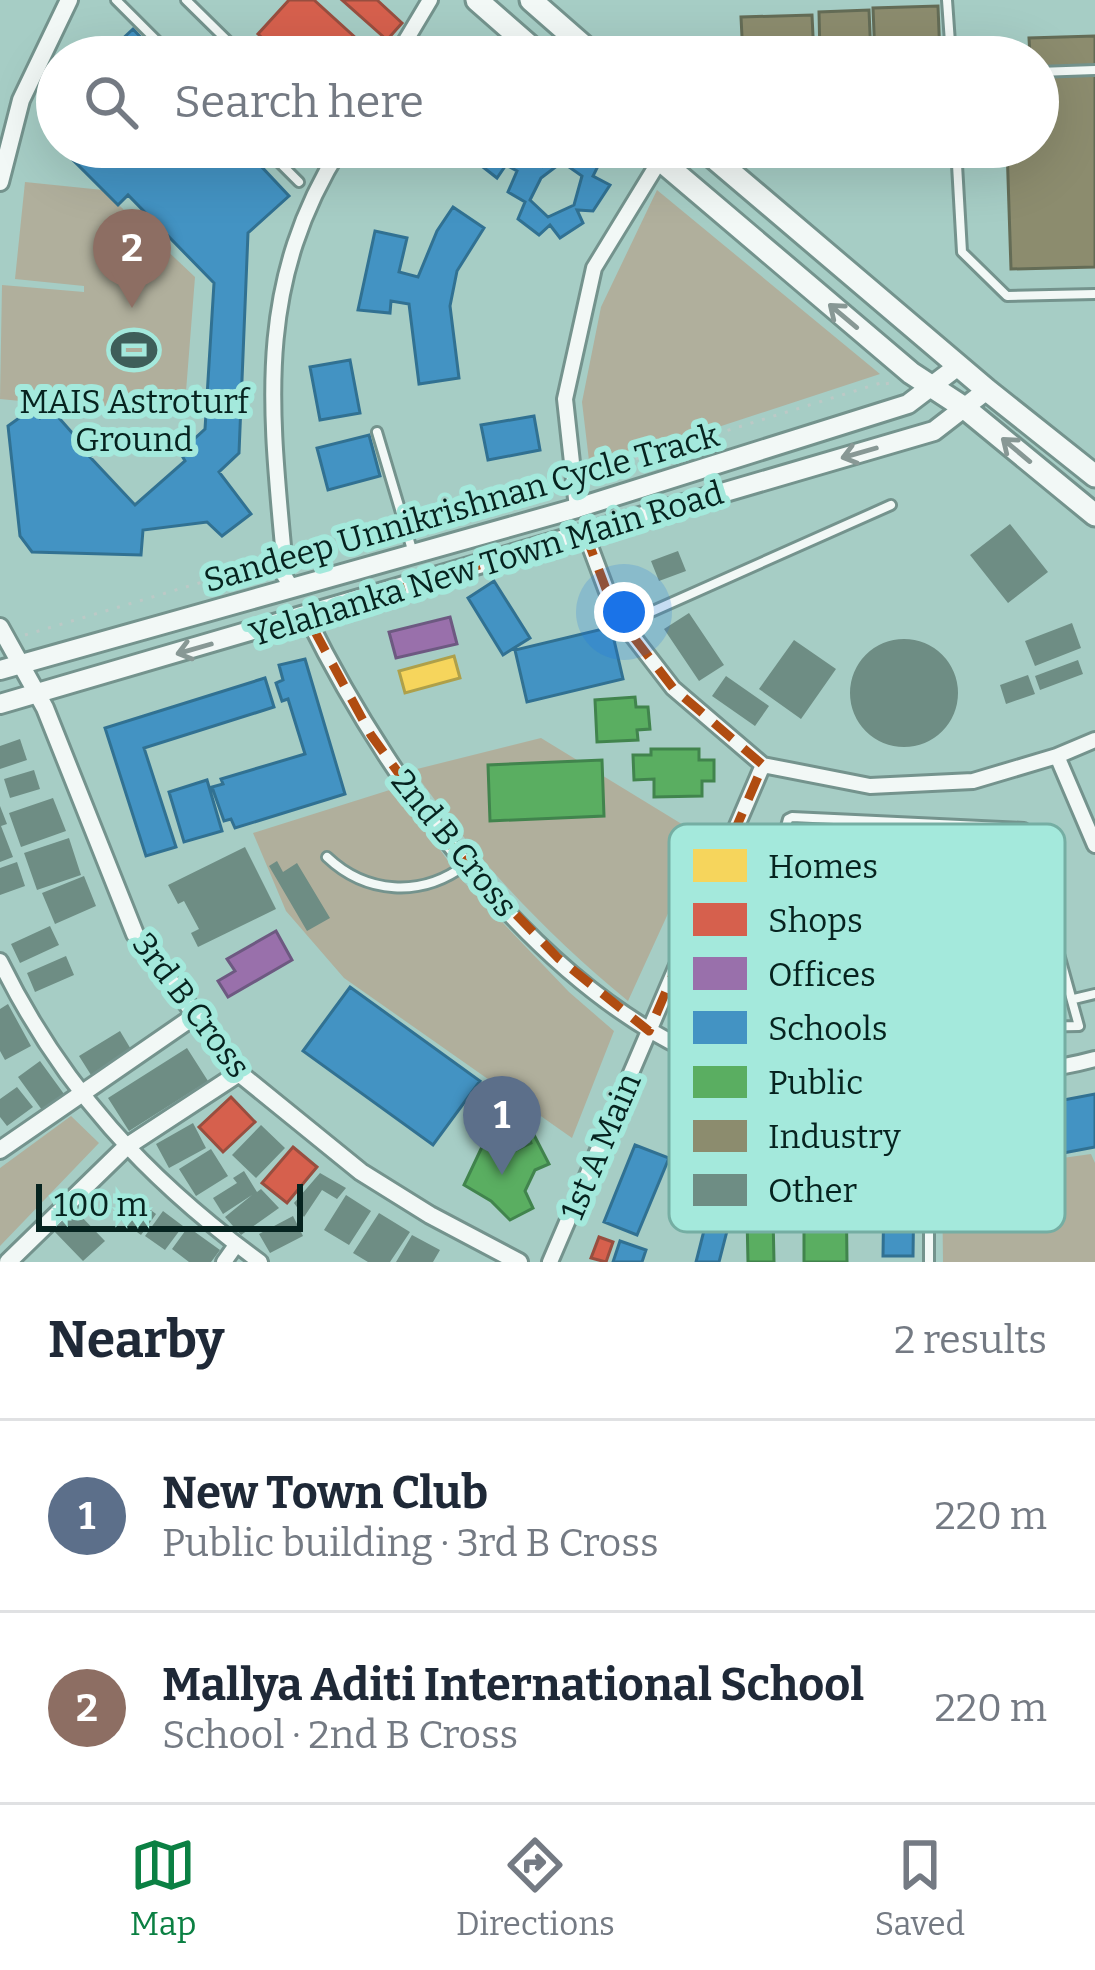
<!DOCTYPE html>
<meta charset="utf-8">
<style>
:root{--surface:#fff;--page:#f2f2f3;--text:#1f2937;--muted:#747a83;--line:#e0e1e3;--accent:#0b8043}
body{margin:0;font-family:Bitter,serif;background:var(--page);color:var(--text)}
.scale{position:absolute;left:36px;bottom:30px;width:267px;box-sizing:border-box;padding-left:12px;border:6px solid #06231f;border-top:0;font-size:33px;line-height:42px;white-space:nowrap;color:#06231f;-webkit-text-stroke:9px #a4e9dc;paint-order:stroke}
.you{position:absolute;left:624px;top:612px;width:42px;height:42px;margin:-30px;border:9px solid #fff;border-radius:50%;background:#1a73e8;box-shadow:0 0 0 18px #1a73e833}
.badge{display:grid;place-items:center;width:78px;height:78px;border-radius:50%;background:var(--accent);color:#fff;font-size:39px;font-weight:700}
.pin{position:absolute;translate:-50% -99px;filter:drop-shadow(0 3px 6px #0008)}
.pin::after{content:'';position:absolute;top:63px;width:42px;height:36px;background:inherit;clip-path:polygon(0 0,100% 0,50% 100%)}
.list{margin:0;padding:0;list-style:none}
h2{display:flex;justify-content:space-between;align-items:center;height:156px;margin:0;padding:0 48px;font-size:51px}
h2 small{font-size:39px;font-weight:400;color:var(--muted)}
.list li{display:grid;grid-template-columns:78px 1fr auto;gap:36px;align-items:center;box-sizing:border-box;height:192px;padding:0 48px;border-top:3px solid var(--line)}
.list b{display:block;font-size:45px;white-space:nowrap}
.list p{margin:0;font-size:39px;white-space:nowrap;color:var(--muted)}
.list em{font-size:39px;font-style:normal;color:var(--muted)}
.icon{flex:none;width:66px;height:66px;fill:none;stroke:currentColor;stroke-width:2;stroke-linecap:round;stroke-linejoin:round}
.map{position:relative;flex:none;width:1095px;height:1262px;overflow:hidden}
.search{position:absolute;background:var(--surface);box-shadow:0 12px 48px #0002;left:36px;right:36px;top:36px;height:132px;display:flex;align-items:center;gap:30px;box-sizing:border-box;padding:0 42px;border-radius:66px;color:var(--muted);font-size:45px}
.sheet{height:540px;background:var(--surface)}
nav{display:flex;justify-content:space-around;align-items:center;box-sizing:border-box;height:168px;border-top:3px solid var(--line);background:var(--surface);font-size:33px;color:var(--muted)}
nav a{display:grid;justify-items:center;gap:6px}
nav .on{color:var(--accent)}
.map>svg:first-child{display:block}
</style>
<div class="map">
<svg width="1095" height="1262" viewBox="0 0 1095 1262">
<rect width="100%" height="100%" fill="#a6cdc5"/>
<path fill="#b0af9c" d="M 25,182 L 103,190 L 195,277 L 184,417 L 0,399 L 2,285 L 84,292 L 84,286 L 15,279 Z
M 657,190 L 880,374 L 590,469 L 582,402 L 601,307 Z
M 541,738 L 703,837 L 628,1001 C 545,933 475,858 413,770 Z
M 396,788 L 461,879 L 569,992 L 614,1031 L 572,1138 L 344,978 L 286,911 L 253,833 Z
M 71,1116 L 99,1143 L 0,1246 L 0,1168 Z
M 1091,1154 L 1095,1163 L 1095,1262 L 943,1262 L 942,1175 Z"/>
<path fill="#f6d55c" stroke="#aea04a" stroke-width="3" d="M 454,656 L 460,678 L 405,693 L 399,671 Z"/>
<path fill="#d6604d" stroke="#984e3f" stroke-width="3" d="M 289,0 L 314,0 L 369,50 L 362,57 L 283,57 L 258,34 Z
M 342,0 L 377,0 L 402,23 L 387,40 Z
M 231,1097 L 255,1122 L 223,1152 L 199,1127 Z
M 293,1147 L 317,1167 L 287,1203 L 262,1183 Z
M 599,1237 L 613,1242 L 606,1262 L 591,1258 Z"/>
<path fill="#9970ab" stroke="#6d5981" stroke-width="3" d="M 450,617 L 457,644 L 396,658 L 389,632 Z
M 276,931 L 292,960 L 228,997 L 218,981 L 235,971 L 227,959 Z"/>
<path fill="#4393c3" stroke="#317192" stroke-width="3" fill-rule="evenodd" d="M 133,29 L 159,57 L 103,57 Z
M 69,147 L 243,147 L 289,196 L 248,233 L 239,453 L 219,472 L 251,514 L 222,536 L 207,522 L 143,530 L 141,555 L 32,552 L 20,536 L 8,426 L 33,408 L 40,418 L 52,410 L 74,435 L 82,429 L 99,448 L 90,457 L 135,505 L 185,461 L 180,452 L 205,429 L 214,283 L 128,195 L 118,205 L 64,151 Z
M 480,147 L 522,147 L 518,153 L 540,165 L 533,149 L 538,147 L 560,147 L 564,156 L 572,147 L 587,147 L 602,158 L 593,176 L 610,185 L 593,211 L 577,210 L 583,223 L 560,238 L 550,225 L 539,235 L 518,219 L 525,202 L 508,192 L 517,171 L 506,165 L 497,178 L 474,160 ZM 562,162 L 582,176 L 574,205 L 548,217 L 530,200 L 541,178 Z
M 453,207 L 484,228 L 457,271 L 450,306 L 459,378 L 419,384 L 409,304 L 391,301 L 390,313 L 358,310 L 375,231 L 407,238 L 399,272 L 418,277 L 437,231 Z
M 350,360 L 360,413 L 320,420 L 310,367 Z
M 534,416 L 540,450 L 488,460 L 481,425 Z
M 369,435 L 380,476 L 328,490 L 317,448 Z
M 494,581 L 530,638 L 503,655 L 468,598 Z
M 611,627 L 623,679 L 527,702 L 515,650 Z
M 305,659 L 345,794 L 235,828 L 231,819 L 224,821 L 212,787 L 223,784 L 221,779 L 305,754 L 288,699 L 282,701 L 276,683 L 283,680 L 279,665 Z
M 265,678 L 274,707 L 144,748 L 176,847 L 146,856 L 105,728 Z
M 207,780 L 222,831 L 184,842 L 169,792 Z
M 350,987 L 480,1081 L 433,1145 L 303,1051 Z
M 1095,1094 L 1095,1147 L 1058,1154 L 1048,1103 Z
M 885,1113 L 915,1113 L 913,1256 L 883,1256 Z
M 731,1124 L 753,1130 L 719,1262 L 696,1262 Z
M 635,1145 L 669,1158 L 637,1235 L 604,1222 Z
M 620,1241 L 646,1250 L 642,1262 L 613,1262 Z"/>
<path fill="#5aae61" stroke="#41844d" stroke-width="3" d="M 635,697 L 636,707 L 648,707 L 650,729 L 637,730 L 638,740 L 597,742 L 595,700 Z
M 651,749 L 699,749 L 699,760 L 714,760 L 714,781 L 702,781 L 702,796 L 654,797 L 654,779 L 634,780 L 633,755 L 651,755 Z
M 602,760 L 604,816 L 490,821 L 488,765 Z
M 490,1130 L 512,1138 L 507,1148 L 512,1146 L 514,1151 L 531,1143 L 529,1137 L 534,1135 L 549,1164 L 535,1170 L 525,1191 L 533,1208 L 510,1220 L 491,1201 L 464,1185 Z
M 804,1175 L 846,1175 L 847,1262 L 804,1262 Z
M 773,1216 L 774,1262 L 748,1262 L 747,1217 Z"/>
<path fill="#8c8c6e" stroke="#646c56" stroke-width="3" d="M 938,6 L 940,57 L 875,57 L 873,8 Z
M 869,10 L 871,57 L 820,57 L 819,12 Z
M 812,15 L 814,57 L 743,57 L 741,17 Z
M 1095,36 L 1095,267 L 1011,269 L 1007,147 L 1038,147 L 1038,57 L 1030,57 L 1029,38 Z
M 879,147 L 943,147 L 943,157 L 879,159 Z"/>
<path fill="#6e8d84" d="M 1010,524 L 1048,572 L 1008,603 L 970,555 Z
M 678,551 L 686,571 L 659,581 L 651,561 Z
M 689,613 L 724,665 L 699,681 L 664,629 Z
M 1072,623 L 1081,648 L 1035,666 L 1025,641 Z
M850 693a54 54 0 1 1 108 0a54 54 0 1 1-108 0Z
M 794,640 L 836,669 L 801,719 L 759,689 Z
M 1078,660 L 1083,674 L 1040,690 L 1035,676 Z
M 1028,675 L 1035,694 L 1006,704 L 1000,685 Z
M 726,676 L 769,706 L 755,726 L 712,696 Z
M 20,739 L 27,760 L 0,769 L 0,746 Z
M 34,770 L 40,789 L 10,798 L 4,779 Z
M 53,798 L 66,831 L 21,847 L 9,813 Z
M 0,806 L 7,824 L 1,826 L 13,857 L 0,862 Z
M 69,838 L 81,875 L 37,890 L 24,853 Z
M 245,847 L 276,909 L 198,947 L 191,933 L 199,929 L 184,901 L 178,904 L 168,885 Z
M 277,861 L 283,872 L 297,863 L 330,918 L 307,931 L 269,866 Z
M 17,862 L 25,886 L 0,895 L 0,868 Z
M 84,876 L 96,906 L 55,924 L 42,893 Z
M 50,926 L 59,945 L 20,963 L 11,944 Z
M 66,956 L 74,975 L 35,992 L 27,973 Z
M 8,1004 L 31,1046 L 5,1060 L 0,1051 L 0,1009 Z
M 120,1031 L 132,1051 L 91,1075 L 79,1056 Z
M 187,1048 L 208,1081 L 129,1131 L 108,1098 Z
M 40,1061 L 64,1094 L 42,1110 L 18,1077 Z
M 17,1087 L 33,1107 L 7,1126 L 0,1117 L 0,1099 Z
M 193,1123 L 206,1148 L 169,1168 L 156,1144 Z
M 261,1125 L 285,1148 L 256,1178 L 232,1155 Z
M 211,1149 L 228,1176 L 196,1196 L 179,1169 Z
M 244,1171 L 257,1192 L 261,1189 L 279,1208 L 241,1235 L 225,1217 L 252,1195 L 223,1214 L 213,1198 L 237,1183 L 233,1178 Z
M 320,1173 L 346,1188 L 337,1199 L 322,1190 L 304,1217 L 294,1203 Z
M 346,1195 L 371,1211 L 349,1245 L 324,1230 Z
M 135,1198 L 156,1214 L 141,1235 L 119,1219 Z
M 74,1209 L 105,1241 L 83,1261 L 52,1229 Z
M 163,1211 L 183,1226 L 165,1250 L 145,1236 Z
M 379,1213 L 410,1232 L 390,1262 L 368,1262 L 353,1253 Z
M 293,1216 L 303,1236 L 270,1253 L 259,1234 Z
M 188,1227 L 220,1250 L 211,1262 L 189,1262 L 172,1249 Z
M 412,1235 L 440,1250 L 433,1262 L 396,1262 Z"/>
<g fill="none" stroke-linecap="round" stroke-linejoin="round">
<g stroke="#74938d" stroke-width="14">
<path id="service" d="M 116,0 L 173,57
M 186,0 L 244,57
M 947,0 L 951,57
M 1038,72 L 1095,70
M 264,147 L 299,182
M 956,147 L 962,252 L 1007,296 L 1095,294
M 377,432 L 413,553
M 635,619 L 891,505
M 792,817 L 1024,828 L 1079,1026 L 734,1033 L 730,1031 L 788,819 Z
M 327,857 C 366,894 421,898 465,865
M 1074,999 L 1095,994
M 929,1108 L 929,1262"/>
</g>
<g stroke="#74938d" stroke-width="20">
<path id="minor" d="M 396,57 L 430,0
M 577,508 L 565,399 L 594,268 L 660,160
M 585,533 L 615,613 L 673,688 L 763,765 L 870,786 L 973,781 L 1057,756 L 1095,740
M 292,588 L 280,569 L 284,557 C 270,405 255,284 341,147
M 307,617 C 393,792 561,1028 761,1077 C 822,1092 889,1083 951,1078 C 1000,1074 1048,1072 1095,1059
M 1057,756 L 1095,845
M 0,961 C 62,1088 147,1179 260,1262
M 224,1262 L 236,1245
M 550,1262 L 763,765"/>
</g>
<g stroke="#74938d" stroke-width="22">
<path id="tertiary" d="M 0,182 L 21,100 L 69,0
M 0,627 L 45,708 L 135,934 L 239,1073 L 361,1172 L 430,1215 L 519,1262
M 0,1150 L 193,1017
M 8,1262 L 126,1147 L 239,1073"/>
</g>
<g stroke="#74938d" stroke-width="24">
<path id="secondary" d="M 0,670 L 577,508 L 908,404 L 958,366
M 0,704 L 934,431 L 987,390"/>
</g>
<g stroke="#74938d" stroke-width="27">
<path id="primary" d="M 477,0 L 542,57
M 531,0 L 596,57
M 645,147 L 911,373 L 966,409 L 1095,515
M 701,147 L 987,390 L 1095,476"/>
</g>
<path stroke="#bcc9c6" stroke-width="3" stroke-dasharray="3 9" stroke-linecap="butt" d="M 590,473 L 887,381 L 888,388
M 416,519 L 558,483
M 301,553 L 389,527
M 25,635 L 263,564"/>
<use href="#service" stroke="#f2f8f6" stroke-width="8"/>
<use href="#minor" stroke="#f2f8f6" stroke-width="14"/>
<use href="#tertiary" stroke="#f2f8f6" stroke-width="16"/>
<use href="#secondary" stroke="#f2f8f6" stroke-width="18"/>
<use href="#primary" stroke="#f2f8f6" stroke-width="21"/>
</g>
<defs><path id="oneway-shaft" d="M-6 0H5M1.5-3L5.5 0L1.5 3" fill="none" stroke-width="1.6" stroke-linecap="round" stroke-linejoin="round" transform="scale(3)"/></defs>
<g stroke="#889895">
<use href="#oneway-shaft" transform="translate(843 316) rotate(-140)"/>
<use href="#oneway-shaft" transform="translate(1016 450) rotate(-140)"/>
<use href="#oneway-shaft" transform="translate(859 453) rotate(164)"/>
<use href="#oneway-shaft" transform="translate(194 649) rotate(164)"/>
</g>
<path fill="none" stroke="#b04c11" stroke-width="9" stroke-dasharray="24 15" stroke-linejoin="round" d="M 585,533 L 615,613 L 673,688 L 763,765 L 649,1031 L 558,958 L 455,851 L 371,735 L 307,617 Z"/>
<defs>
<g id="stadium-bare" transform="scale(3.6)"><path d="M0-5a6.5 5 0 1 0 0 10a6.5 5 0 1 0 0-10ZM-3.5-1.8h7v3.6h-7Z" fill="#3e5e59" stroke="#a4e9dc" stroke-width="2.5" paint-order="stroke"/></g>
</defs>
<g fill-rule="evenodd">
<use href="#stadium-bare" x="134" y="350"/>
</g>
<g text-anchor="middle" stroke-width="12" stroke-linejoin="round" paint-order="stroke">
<g font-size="33" fill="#06231f" stroke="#a4e9dc">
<text x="134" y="413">MAIS Astroturf<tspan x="134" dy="38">Ground</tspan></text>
</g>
<g font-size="33" fill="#06231f" stroke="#a4e9dc">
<text transform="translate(461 507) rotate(-16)" y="12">Sandeep Unnikrishnan Cycle Track</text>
<text transform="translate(486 563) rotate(-17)" y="12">Yelahanka New Town Main Road</text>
<text transform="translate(455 843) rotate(51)" y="12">2nd B Cross</text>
<text transform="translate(192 1005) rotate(53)" y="12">3rd B Cross</text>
<text transform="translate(600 1146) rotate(-67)" y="12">1st A Main</text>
</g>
</g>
<rect x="669" y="824" width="396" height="408" rx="18" fill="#a4e9dc" stroke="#75aea3" stroke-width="3"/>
<rect x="693" y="849" width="54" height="33" fill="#f6d55c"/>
<rect x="693" y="903" width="54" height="33" fill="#d6604d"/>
<rect x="693" y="957" width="54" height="33" fill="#9970ab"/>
<rect x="693" y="1011" width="54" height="33" fill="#4393c3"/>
<rect x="693" y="1066" width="54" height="32" fill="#5aae61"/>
<rect x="693" y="1120" width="54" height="32" fill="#8c8c6e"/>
<rect x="693" y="1174" width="54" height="32" fill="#6e8d84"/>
<g font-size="33" fill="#06231f">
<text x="768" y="878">Homes</text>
<text x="768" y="932">Shops</text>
<text x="768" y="986">Offices</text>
<text x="768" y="1040">Schools</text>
<text x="768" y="1094">Public</text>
<text x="768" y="1148">Industry</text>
<text x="768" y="1202">Other</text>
</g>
</svg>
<div class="scale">100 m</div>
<div class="you"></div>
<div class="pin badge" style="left:502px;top:1175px;background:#5c6f8a">1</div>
<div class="pin badge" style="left:132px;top:308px;background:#8d6e63">2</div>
<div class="search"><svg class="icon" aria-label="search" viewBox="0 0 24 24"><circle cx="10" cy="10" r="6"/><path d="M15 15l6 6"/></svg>Search here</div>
</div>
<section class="sheet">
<h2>Nearby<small>2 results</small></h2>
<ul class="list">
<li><span class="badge" style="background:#5c6f8a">1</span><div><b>New Town Club</b><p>Public building · 3rd B Cross</p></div><em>220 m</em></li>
<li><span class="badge" style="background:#8d6e63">2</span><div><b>Mallya Aditi International School</b><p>School · 2nd B Cross</p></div><em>220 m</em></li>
</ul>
</section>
<nav>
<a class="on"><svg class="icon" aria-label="map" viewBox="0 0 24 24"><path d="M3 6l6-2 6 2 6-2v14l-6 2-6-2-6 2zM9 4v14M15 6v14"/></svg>Map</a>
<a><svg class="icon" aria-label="directions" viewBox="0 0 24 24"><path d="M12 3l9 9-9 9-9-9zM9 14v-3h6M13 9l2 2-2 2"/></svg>Directions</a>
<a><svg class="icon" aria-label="saved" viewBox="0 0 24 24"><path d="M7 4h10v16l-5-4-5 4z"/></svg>Saved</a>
</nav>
